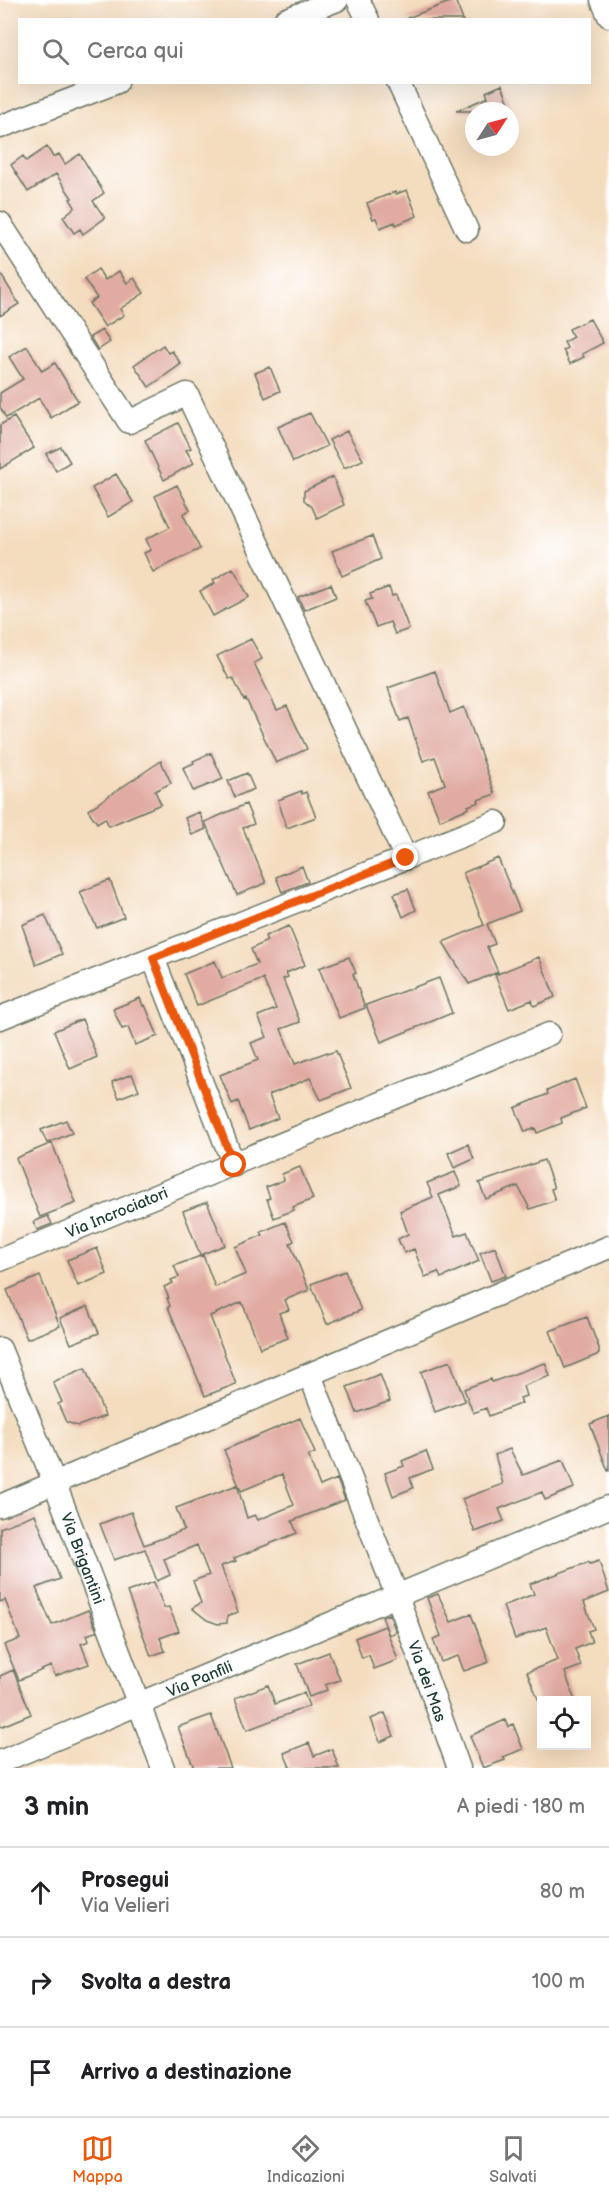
<!DOCTYPE html>
<html lang="it">
<meta charset="utf-8">
<style>
:root{--surface:#fff;--page:#f2f2f2;--text:#202124;--muted:#757577;--line:#e0e0e0;--accent:#ea580c}
body{margin:0;font-family:"Balsamiq Sans",sans-serif;background:var(--page);color:var(--text)}
.controls{position:absolute;right:18px;bottom:18px;display:grid;overflow:hidden;border-radius:0px;box-shadow:0 6px 24px #0002}
.controls button{width:54px;height:54px;display:grid;place-items:center;padding:0;border:0;border-bottom:2px solid var(--line);background:var(--surface);color:var(--text);font:30px sans-serif}
.compass{position:absolute;left:465px;top:102px;width:54px;height:54px;border-radius:50%;background:var(--surface);box-shadow:0 6px 24px #0002;rotate:54deg}
.stop{position:absolute;width:18px;height:18px;margin:-14px;border:4px solid #ea580c;border-radius:50%;background:#fff}
.stop.end{background:#ea580c;border-color:#fff;box-shadow:0 2px 6px #0008}
.list{margin:0;padding:0;list-style:none}
h2{display:flex;justify-content:space-between;align-items:center;height:78px;margin:0;padding:0 24px;font-size:26px}
h2 small{font-size:20px;font-weight:400;color:var(--muted)}
.list li{display:grid;grid-template-columns:39px 1fr auto;gap:18px;align-items:center;box-sizing:border-box;height:90px;padding:0 24px;border-top:2px solid var(--line)}
.list b{display:block;font-size:22px;white-space:nowrap}
.list p{margin:0;font-size:20px;white-space:nowrap;color:var(--muted)}
.list em{font-size:20px;font-style:normal;color:var(--muted)}
.icon{flex:none;width:33px;height:33px;fill:none;stroke:currentColor;stroke-width:2;stroke-linecap:round;stroke-linejoin:round}
.map{position:relative;flex:none;width:609px;height:1768px;overflow:hidden}
.search{position:absolute;background:var(--surface);box-shadow:0 6px 24px #0002;left:18px;right:18px;top:18px;height:66px;display:flex;align-items:center;gap:15px;box-sizing:border-box;padding:0 21px;border-radius:0px;color:var(--muted);font-size:22px}
.sheet{height:348px;background:var(--surface)}
nav{display:flex;justify-content:space-around;align-items:center;box-sizing:border-box;height:84px;border-top:2px solid var(--line);background:var(--surface);font-size:16px;color:var(--muted)}
nav a{display:grid;justify-items:center;gap:3px}
nav .on{color:var(--accent)}
.map>svg:first-child{display:block}
</style>
<div class="map">
<svg width="609" height="1768" viewBox="0 0 609 1768">
<rect width="100%" height="100%" fill="#fff"/>
<filter id="ink" filterUnits="userSpaceOnUse"><feTurbulence type="fractalNoise" baseFrequency=".0167" numOctaves="2"/><feDisplacementMap in="SourceGraphic" scale="12" xChannelSelector="R" yChannelSelector="G"/><feConvolveMatrix kernelMatrix="1 2 1 2 8 2 1 2 1" color-interpolation-filters="sRGB"/></filter>
<filter id="wash" filterUnits="userSpaceOnUse"><feTurbulence type="fractalNoise" baseFrequency=".008" numOctaves="4" result="noise"/><feDisplacementMap in="SourceGraphic" scale="24" xChannelSelector="R" yChannelSelector="G"/><feGaussianBlur stdDeviation="1.35" result="paint"/><feColorMatrix in="noise" values="0 0 0 0 0 0 0 0 0 0 0 0 0 0 0 0 0 1.4 0 .05"/><feComposite in="paint" operator="in"/></filter>
<g filter="url(#wash)">
<rect width="100%" height="100%" fill="#f4dcbe"/>
<g id="blocks">
<path fill="#e1aba1" d="M 455,0 L 463,20 L 407,20 L 407,18 Z
M 502,85 L 512,111 L 456,111 L 488,97 L 486,92 Z
M 47,147 L 53,157 L 59,154 L 65,164 L 80,154 L 104,193 L 93,201 L 105,218 L 83,234 L 80,229 L 74,233 L 63,217 L 75,207 L 70,199 L 72,198 L 56,174 L 28,192 L 11,165 L 23,156 L 26,161 Z
M 407,190 L 417,216 L 396,225 L 395,222 L 380,228 L 376,218 L 373,219 L 367,203 L 395,192 L 396,194 Z
M 98,269 L 105,280 L 119,271 L 127,283 L 134,278 L 144,293 L 120,309 L 124,315 L 105,327 L 89,303 L 97,298 L 84,279 Z
M 0,273 L 19,304 L 0,316 Z
M 590,319 L 603,343 L 582,354 L 584,357 L 570,364 L 563,350 L 567,348 L 564,342 L 573,337 L 569,329 Z
M 102,330 L 110,342 L 98,350 L 90,337 Z
M 163,345 L 168,353 L 172,351 L 181,364 L 149,387 L 134,365 Z
M 27,346 L 42,371 L 55,363 L 78,401 L 51,418 L 39,398 L 6,418 L 0,407 L 0,393 L 23,379 L 9,357 Z
M 270,367 L 280,391 L 265,398 L 255,373 Z
M 310,413 L 327,446 L 293,462 L 278,427 Z
M 14,417 L 34,448 L 0,469 L 0,425 Z
M 178,423 L 191,448 L 186,450 L 194,463 L 164,480 L 145,440 Z
M 347,431 L 363,460 L 344,468 L 329,440 Z
M 61,447 L 70,462 L 56,471 L 46,454 Z
M 116,474 L 133,502 L 108,517 L 92,488 Z
M 333,477 L 344,505 L 317,518 L 312,507 L 304,500 L 304,491 Z
M 177,485 L 190,510 L 183,514 L 200,549 L 153,572 L 144,553 L 151,550 L 146,539 L 170,527 L 155,496 Z
M 372,536 L 381,559 L 342,576 L 332,551 Z
M 233,568 L 249,597 L 213,616 L 200,591 L 215,583 L 213,580 Z
M 331,584 L 336,597 L 304,610 L 298,597 Z
M 389,587 L 392,596 L 396,595 L 409,629 L 395,634 L 390,622 L 376,627 L 365,601 L 372,599 L 370,594 Z
M 251,639 L 262,659 L 254,663 L 277,710 L 287,706 L 307,749 L 276,763 L 246,699 L 244,700 L 233,678 L 229,679 L 217,656 Z
M 435,671 L 450,713 L 464,707 L 495,794 L 478,800 L 479,802 L 468,806 L 469,808 L 440,820 L 428,791 L 445,784 L 435,757 L 423,761 L 408,718 L 400,721 L 388,688 Z
M 211,753 L 223,779 L 193,791 L 183,768 L 194,763 L 193,761 Z
M 161,761 L 171,783 L 155,791 L 161,804 L 109,826 L 105,818 L 97,823 L 88,810 Z
M 247,773 L 254,789 L 235,797 L 228,781 Z
M 301,791 L 302,794 L 306,792 L 316,817 L 287,828 L 278,800 Z
M 246,804 L 254,824 L 243,828 L 266,883 L 237,895 L 205,822 Z
M 199,812 L 206,829 L 192,835 L 185,818 Z
M 498,858 L 520,911 L 487,924 L 495,944 L 487,947 L 498,972 L 469,984 L 443,942 L 484,925 L 463,873 Z
M 302,866 L 308,882 L 282,892 L 276,877 Z
M 110,880 L 124,917 L 97,928 L 80,892 Z
M 408,889 L 416,910 L 403,917 L 394,894 Z
M 45,915 L 62,954 L 36,965 L 22,925 Z
M 289,926 L 305,965 L 286,973 L 288,977 L 283,979 L 300,1022 L 281,1029 L 295,1064 L 327,1052 L 327,1054 L 336,1051 L 351,1088 L 321,1100 L 310,1078 L 269,1095 L 278,1118 L 249,1130 L 238,1101 L 232,1104 L 220,1075 L 258,1060 L 251,1043 L 267,1037 L 258,1016 L 276,1009 L 263,979 L 197,1006 L 184,974 L 215,961 L 222,978 L 257,964 L 251,949 L 267,941 L 265,936 Z
M 349,957 L 356,973 L 353,974 L 365,1008 L 339,1018 L 319,968 Z
M 539,957 L 555,997 L 534,1006 L 532,1000 L 509,1009 L 495,975 Z
M 439,978 L 452,1013 L 381,1042 L 366,1005 Z
M 140,998 L 143,1006 L 145,1005 L 158,1036 L 135,1045 L 128,1027 L 122,1029 L 113,1009 Z
M 82,1019 L 97,1057 L 70,1069 L 54,1031 Z
M 132,1074 L 139,1090 L 119,1098 L 112,1082 Z
M 575,1079 L 586,1108 L 561,1118 L 562,1123 L 537,1133 L 535,1128 L 525,1132 L 515,1108 L 548,1094 L 547,1091 Z
M 66,1120 L 72,1133 L 47,1143 L 41,1130 Z
M 52,1143 L 76,1203 L 40,1217 L 16,1158 Z
M 468,1144 L 474,1159 L 454,1168 L 448,1153 Z
M 544,1160 L 554,1188 L 551,1189 L 555,1200 L 530,1209 L 518,1186 L 486,1199 L 479,1183 Z
M 300,1167 L 313,1199 L 293,1207 L 294,1210 L 274,1218 L 267,1199 L 270,1198 L 266,1187 L 284,1180 L 282,1174 Z
M 455,1172 L 461,1186 L 439,1195 L 456,1236 L 467,1232 L 479,1261 L 441,1278 L 438,1272 L 425,1277 L 414,1249 L 404,1253 L 398,1239 L 408,1234 L 400,1211 L 433,1197 L 427,1183 Z
M 207,1202 L 225,1245 L 200,1255 L 183,1211 Z
M 48,1216 L 52,1224 L 37,1230 L 33,1222 Z
M 285,1222 L 294,1241 L 290,1243 L 309,1290 L 285,1300 L 289,1310 L 279,1313 L 288,1338 L 260,1348 L 242,1302 L 210,1316 L 236,1384 L 205,1396 L 168,1307 L 170,1306 L 167,1298 L 169,1298 L 164,1287 L 173,1283 L 171,1280 L 179,1277 L 174,1266 L 203,1255 L 215,1287 L 246,1274 L 235,1247 L 263,1235 L 261,1232 Z
M 495,1247 L 506,1276 L 491,1281 L 480,1253 Z
M 97,1248 L 107,1274 L 78,1286 L 67,1260 Z
M 345,1271 L 361,1310 L 327,1324 L 311,1284 Z
M 40,1276 L 60,1326 L 27,1339 L 7,1290 Z
M 88,1306 L 99,1333 L 71,1344 L 60,1318 Z
M 587,1317 L 599,1348 L 599,1354 L 565,1368 L 550,1331 Z
M 450,1361 L 465,1401 L 435,1412 L 421,1372 Z
M 545,1363 L 550,1376 L 523,1386 L 526,1396 L 520,1398 L 522,1403 L 489,1416 L 486,1408 L 473,1413 L 464,1389 L 491,1379 L 492,1382 Z
M 85,1368 L 105,1416 L 78,1426 L 66,1422 L 58,1404 L 62,1402 L 53,1382 Z
M 380,1374 L 390,1401 L 357,1413 L 347,1387 Z
M 609,1416 L 609,1471 L 608,1471 L 590,1424 Z
M 300,1418 L 315,1453 L 308,1456 L 320,1486 L 337,1479 L 345,1500 L 292,1521 L 297,1533 L 234,1558 L 236,1561 L 221,1566 L 238,1612 L 227,1616 L 227,1623 L 218,1624 L 207,1620 L 192,1608 L 201,1603 L 193,1581 L 209,1575 L 197,1545 L 164,1559 L 170,1575 L 157,1581 L 145,1549 L 114,1560 L 100,1524 L 131,1512 L 144,1545 L 184,1530 L 176,1508 L 237,1485 L 247,1518 L 255,1515 L 258,1520 L 294,1505 L 282,1474 L 241,1491 L 224,1450 Z
M 510,1449 L 523,1475 L 563,1460 L 574,1488 L 545,1500 L 542,1492 L 499,1509 L 504,1521 L 475,1532 L 462,1499 L 503,1484 L 495,1455 Z
M 426,1451 L 433,1469 L 410,1478 L 413,1488 L 393,1496 L 385,1473 L 404,1466 L 402,1461 Z
M 35,1514 L 60,1579 L 36,1588 L 52,1625 L 88,1610 L 97,1631 L 87,1635 L 89,1641 L 81,1644 L 89,1664 L 55,1676 L 51,1666 L 19,1680 L 4,1645 L 20,1639 L 5,1600 L 0,1602 L 0,1528 Z
M 599,1561 L 609,1592 L 584,1602 L 594,1629 L 588,1631 L 592,1642 L 575,1649 L 581,1666 L 565,1672 L 575,1701 L 539,1701 L 527,1672 L 558,1660 L 546,1627 L 515,1639 L 503,1606 L 534,1594 L 530,1584 L 589,1562 L 590,1564 Z
M 154,1582 L 164,1608 L 169,1607 L 179,1631 L 160,1638 L 165,1651 L 151,1656 L 127,1592 Z
M 438,1594 L 451,1622 L 471,1614 L 489,1662 L 464,1671 L 458,1656 L 441,1662 L 433,1639 L 441,1636 L 427,1598 Z
M 389,1614 L 396,1632 L 389,1635 L 382,1617 Z
M 385,1626 L 398,1660 L 374,1669 L 369,1655 L 362,1658 L 355,1638 Z
M 329,1652 L 340,1680 L 325,1685 L 327,1690 L 309,1697 L 297,1664 Z
M 13,1670 L 31,1714 L 0,1727 L 0,1676 Z
M 268,1685 L 275,1704 L 304,1693 L 309,1706 L 247,1730 L 235,1698 Z
M 385,1713 L 394,1736 L 380,1742 L 371,1719 Z
M 211,1715 L 231,1768 L 194,1768 L 178,1727 Z
M 505,1720 L 508,1727 L 513,1724 L 523,1749 L 503,1757 L 505,1760 L 483,1768 L 470,1736 Z
M 309,1743 L 314,1756 L 332,1749 L 339,1768 L 287,1768 L 290,1767 L 284,1753 Z"/>
</g>
</g>
<g filter="url(#ink)">
<use href="#blocks" fill-opacity="0" stroke="#6a7564" stroke-width="1.5"/>
<g fill="none" stroke-linecap="round" stroke-linejoin="round">
<g stroke="#6a7564" stroke-width="25">
<g id="minor">
<path d="M 358,0 L 368,20"/>
<path d="M 602,0 L 609,16"/>
<path d="M 285,20 L 337,0"/>
<path d="M 398,82 L 467,230"/>
<path d="M 0,127 L 117,82"/>
<path d="M 0,223 L 129,422 L 187,394 L 406,858 L 0,1018"/>
<path d="M 406,858 L 496,822"/>
<path d="M 153,958 L 234,1165"/>
<path id="s1" d="M 0,1260 L 549,1034"/>
<path id="s2" d="M 0,1349 L 55,1484 L 163,1768"/>
<path id="s3" d="M 310,1375 L 397,1596 L 459,1768"/>
<path d="M 0,1506 L 609,1247"/>
<path id="s4" d="M 0,1762 L 609,1507"/>
</g>
</g>
<use href="#minor" stroke="#fff" stroke-width="22"/>
</g>
</g>
<g fill="none" stroke-linecap="round" stroke-linejoin="round" filter="url(#ink)">
<path stroke="#ea580c" stroke-width="8" d="M 234,1165 L 153,958 L 406,858"/>
</g>
<g text-anchor="middle" stroke-width="4.5" stroke-linejoin="round" paint-order="stroke">
<g font-size="16" fill="#1f3d34" stroke="#fff">
<text dy="6" stroke="none"><textPath href="#s1" startOffset="126">Via Incrociatori</textPath></text>
<text dy="6" stroke="none"><textPath href="#s2" startOffset="225">Via Brigantini</textPath></text>
<text dy="6" stroke="none"><textPath href="#s4" startOffset="216">Via Panfili</textPath></text>
<text dy="6" stroke="none"><textPath href="#s3" startOffset="328">Via dei Mas</textPath></text>
</g>
</g>
</svg>
<div class="controls">
<button><svg class="icon" aria-label="locate" viewBox="0 0 24 24"><circle cx="12" cy="12" r="6"/><path d="M12 2v4M12 18v4M2 12h4M18 12h4"/></svg></button>
</div>
<svg class="compass" viewBox="-18 -18 36 36"><path d="M0-13l5 13h-10z" fill="#e53935"/><path d="M0 13l5-13h-10z" fill="#757577"/></svg>
<div class="stop" style="left:234px;top:1165px"></div>
<div class="stop end" style="left:406px;top:858px"></div>
<div class="search"><svg class="icon" aria-label="search" viewBox="0 0 24 24"><circle cx="10" cy="10" r="6"/><path d="M15 15l6 6"/></svg>Cerca qui</div>
</div>
<section class="sheet">
<h2>3 min<small>A piedi · 180 m</small></h2>
<ul class="list">
<li><svg class="icon" aria-label="ahead" viewBox="0 0 24 24"><path d="M12 20V5M6 11l6-6 6 6"/></svg><div><b>Prosegui</b><p>Via Velieri</p></div><em>80 m</em></li>
<li><svg class="icon" aria-label="right" viewBox="0 0 24 24"><path d="M7 20v-9h11M14 6l5 5-5 5"/></svg><div><b>Svolta a destra</b></div><em>100 m</em></li>
<li><svg class="icon" aria-label="arrive" viewBox="0 0 24 24"><path d="M6 21V4h12l-3 4 3 4H6"/></svg><div><b>Arrivo a destinazione</b></div></li>
</ul>
</section>
<nav>
<a class="on"><svg class="icon" aria-label="map" viewBox="0 0 24 24"><path d="M3 6l6-2 6 2 6-2v14l-6 2-6-2-6 2zM9 4v14M15 6v14"/></svg>Mappa</a>
<a><svg class="icon" aria-label="directions" viewBox="0 0 24 24"><path d="M12 3l9 9-9 9-9-9zM9 14v-3h6M13 9l2 2-2 2"/></svg>Indicazioni</a>
<a><svg class="icon" aria-label="saved" viewBox="0 0 24 24"><path d="M7 4h10v16l-5-4-5 4z"/></svg>Salvati</a>
</nav>
